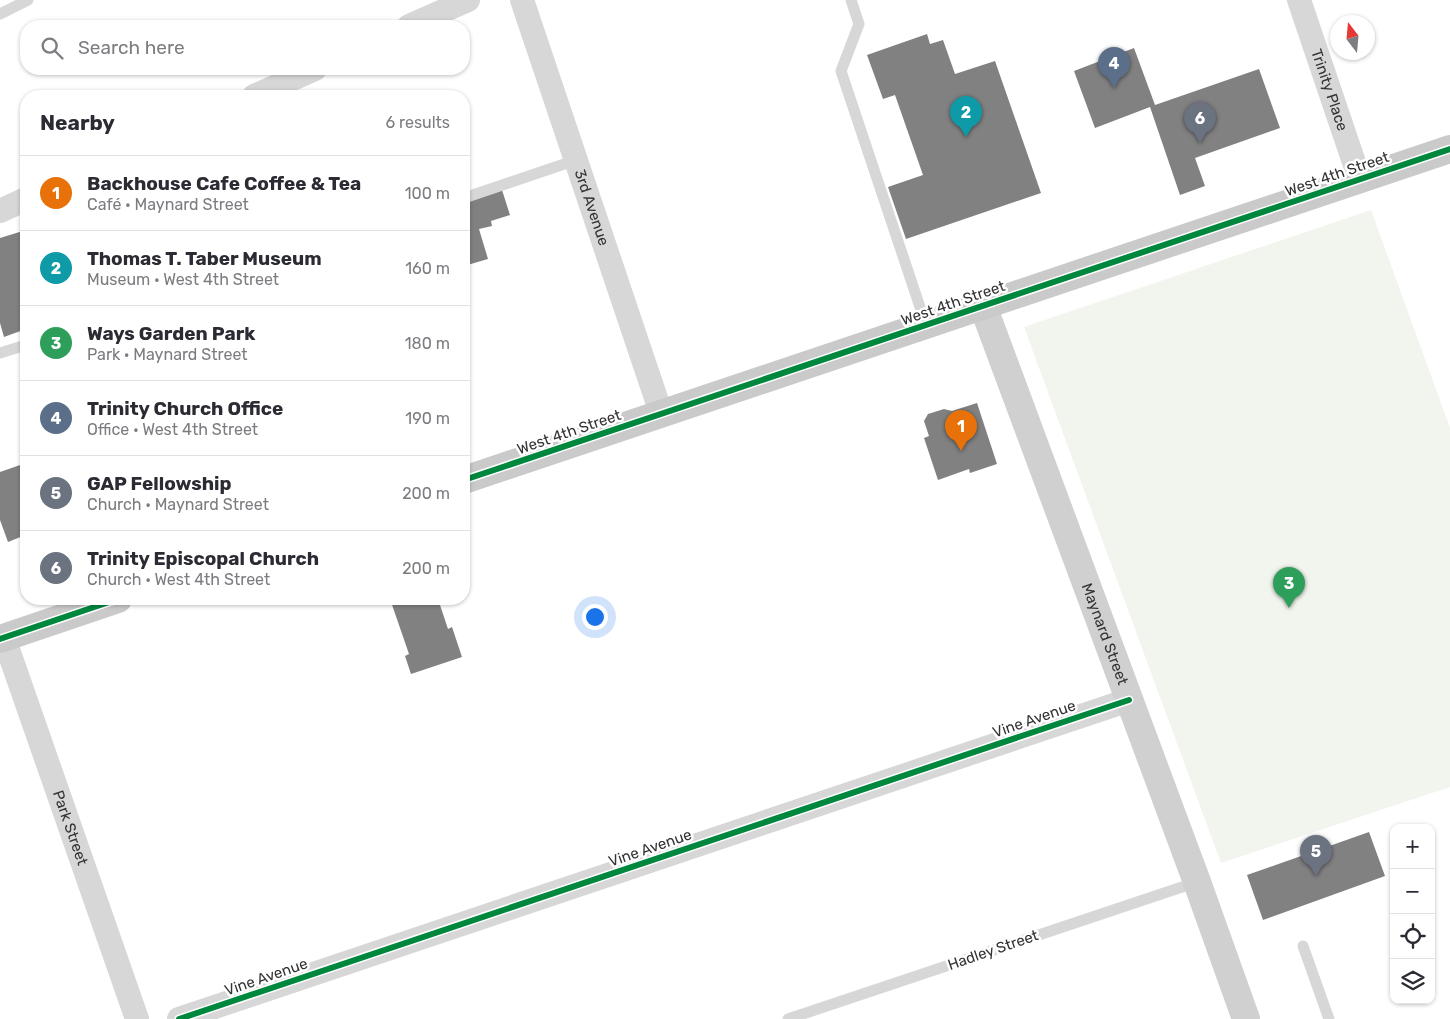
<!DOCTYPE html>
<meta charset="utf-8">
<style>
:root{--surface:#fff;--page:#f2f2f3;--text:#2b2b33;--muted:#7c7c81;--line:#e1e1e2;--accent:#7a7a7a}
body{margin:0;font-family:Rubik,sans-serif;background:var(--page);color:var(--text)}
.controls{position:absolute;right:15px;bottom:15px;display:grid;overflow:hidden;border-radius:10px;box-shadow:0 1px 4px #0004}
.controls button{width:45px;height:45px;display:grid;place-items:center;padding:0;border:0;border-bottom:1px solid var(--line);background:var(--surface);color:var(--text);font:25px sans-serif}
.compass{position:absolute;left:1330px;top:15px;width:45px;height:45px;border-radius:50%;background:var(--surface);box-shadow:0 1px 4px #0004;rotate:344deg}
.you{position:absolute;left:594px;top:616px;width:18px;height:18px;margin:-12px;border:4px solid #fff;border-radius:50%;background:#1a73e8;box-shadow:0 0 0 8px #1a73e833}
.badge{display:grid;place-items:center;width:32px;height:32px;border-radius:50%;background:var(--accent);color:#fff;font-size:16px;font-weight:700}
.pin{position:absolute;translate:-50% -41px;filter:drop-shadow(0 1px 2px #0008)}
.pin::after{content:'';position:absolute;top:26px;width:18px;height:15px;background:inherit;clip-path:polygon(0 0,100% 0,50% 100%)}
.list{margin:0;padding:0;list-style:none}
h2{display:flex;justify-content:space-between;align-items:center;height:65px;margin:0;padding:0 20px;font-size:21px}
h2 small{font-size:16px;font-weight:400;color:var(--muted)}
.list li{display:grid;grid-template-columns:32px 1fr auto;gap:15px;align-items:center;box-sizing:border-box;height:75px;padding:0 20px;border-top:1px solid var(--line)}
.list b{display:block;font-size:19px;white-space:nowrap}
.list p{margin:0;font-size:16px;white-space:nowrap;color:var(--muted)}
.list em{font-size:16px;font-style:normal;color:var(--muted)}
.icon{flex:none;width:28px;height:28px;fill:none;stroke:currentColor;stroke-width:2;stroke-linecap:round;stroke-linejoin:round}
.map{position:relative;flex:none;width:1450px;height:1019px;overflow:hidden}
.search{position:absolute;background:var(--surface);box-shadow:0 1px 4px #0004;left:20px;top:20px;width:450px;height:55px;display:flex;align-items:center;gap:12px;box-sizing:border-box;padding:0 18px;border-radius:20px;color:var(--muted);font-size:19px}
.panel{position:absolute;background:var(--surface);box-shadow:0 1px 4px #0004;left:20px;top:90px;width:450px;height:515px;border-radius:20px}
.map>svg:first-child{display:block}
</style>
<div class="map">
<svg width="1450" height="1019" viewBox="0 0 1450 1019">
<rect width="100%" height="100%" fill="#fff"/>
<path fill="#f1f5ed" d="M 1371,210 L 1450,428 L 1450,787 L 1221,863 L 1024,327 Z"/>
<path fill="#818181" d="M 927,34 L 930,44 L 943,40 L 955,74 L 995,61 L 1041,193 L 906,239 L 888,187 L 923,175 L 895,95 L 883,99 L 867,55 Z
M 1134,48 L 1155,105 L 1259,69 L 1280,128 L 1195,158 L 1205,186 L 1180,195 L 1150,107 L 1095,128 L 1074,71 Z
M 502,190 L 510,215 L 491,221 L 492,226 L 479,229 L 488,259 L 464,266 L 464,202 Z
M 26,230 L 26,329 L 4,337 L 0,323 L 0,238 Z
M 977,403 L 997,464 L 970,473 L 969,469 L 938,480 L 924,438 L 929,436 L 924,421 L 928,414 L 944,409 L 952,411 Z
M 23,464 L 26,474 L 26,540 L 23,536 L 8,542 L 0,520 L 0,472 Z
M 390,599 L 438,599 L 448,629 L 452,627 L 462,657 L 411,674 L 405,656 L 409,654 Z
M 1369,832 L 1385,876 L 1263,920 L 1247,875 Z"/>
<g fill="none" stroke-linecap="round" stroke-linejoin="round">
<path stroke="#d7d7d7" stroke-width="11" d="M 851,0 L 859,24 L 841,71 L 926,325
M 0,14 L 28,0
M 464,198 L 576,160
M 0,353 L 26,345
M 1303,946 L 1329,1019
M 788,1019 L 1197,882"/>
<g stroke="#d7d7d7" stroke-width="24">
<path id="s1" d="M 522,0 L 661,413"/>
<path id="s2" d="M 1299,0 L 1360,180"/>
<path d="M 409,26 L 468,0"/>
<path d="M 254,96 L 315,69"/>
<path d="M 0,211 L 26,199"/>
<path id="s3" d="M 4,638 L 137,1019"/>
<path d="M 179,1019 L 1129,700"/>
</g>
<path stroke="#d0d0d0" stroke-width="28" id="s4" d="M 983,306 L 1197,882 L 1246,1019"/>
<path stroke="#cacaca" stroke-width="28" d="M 464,480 L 1450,149
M 0,639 L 118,599"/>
<g stroke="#fff" stroke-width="9">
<path id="cycleway" d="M 464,480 L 1450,149
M 0,639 L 118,599
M 179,1019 L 1129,700"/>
</g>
<use href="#cycleway" stroke="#00873e" stroke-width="6"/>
</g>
<g text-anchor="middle" stroke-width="5" stroke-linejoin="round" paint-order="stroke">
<g font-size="15" fill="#333" stroke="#fff">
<text dy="5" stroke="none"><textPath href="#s2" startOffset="95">Trinity Place</textPath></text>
<text transform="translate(1337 174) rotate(-19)" y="5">West 4th Street</text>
<text dy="5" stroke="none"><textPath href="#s1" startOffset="219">3rd Avenue</textPath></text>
<text transform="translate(953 303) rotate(-19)" y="5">West 4th Street</text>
<text transform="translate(569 432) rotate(-19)" y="5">West 4th Street</text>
<text dy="5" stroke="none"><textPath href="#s4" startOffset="350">Maynard Street</textPath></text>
<text transform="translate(1034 719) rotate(-19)" y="5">Vine Avenue</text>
<text dy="5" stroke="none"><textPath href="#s3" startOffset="201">Park Street</textPath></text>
<text transform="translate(650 848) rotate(-19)" y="5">Vine Avenue</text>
<text transform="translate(993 950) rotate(-19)" y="5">Hadley Street</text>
<text transform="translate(266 977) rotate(-19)" y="5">Vine Avenue</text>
</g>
</g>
</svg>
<div class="controls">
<button>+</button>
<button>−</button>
<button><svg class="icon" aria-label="locate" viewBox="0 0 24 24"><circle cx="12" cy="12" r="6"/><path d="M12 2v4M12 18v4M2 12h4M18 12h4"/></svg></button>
<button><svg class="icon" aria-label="layers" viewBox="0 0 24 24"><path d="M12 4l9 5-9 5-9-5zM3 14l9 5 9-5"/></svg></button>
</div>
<svg class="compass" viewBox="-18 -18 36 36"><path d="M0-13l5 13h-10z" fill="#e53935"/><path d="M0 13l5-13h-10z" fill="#7c7c81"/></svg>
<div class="you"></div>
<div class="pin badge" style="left:961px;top:451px;background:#e8710a">1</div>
<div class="pin badge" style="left:966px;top:137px;background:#0f9aa8">2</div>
<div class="pin badge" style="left:1289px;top:608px;background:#2e9e5b">3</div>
<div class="pin badge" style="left:1114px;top:88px;background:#5c6f8a">4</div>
<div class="pin badge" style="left:1316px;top:876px;background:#6b7280">5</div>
<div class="pin badge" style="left:1200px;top:143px;background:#6b7280">6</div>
<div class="search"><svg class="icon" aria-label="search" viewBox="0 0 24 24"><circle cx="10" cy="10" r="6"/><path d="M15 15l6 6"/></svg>Search here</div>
<section class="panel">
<h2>Nearby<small>6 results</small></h2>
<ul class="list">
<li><span class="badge" style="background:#e8710a">1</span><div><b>Backhouse Cafe Coffee &amp; Tea</b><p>Café · Maynard Street</p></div><em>100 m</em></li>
<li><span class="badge" style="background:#0f9aa8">2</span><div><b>Thomas T. Taber Museum</b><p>Museum · West 4th Street</p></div><em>160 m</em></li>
<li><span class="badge" style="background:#2e9e5b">3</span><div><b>Ways Garden Park</b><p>Park · Maynard Street</p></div><em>180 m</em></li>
<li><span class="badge" style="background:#5c6f8a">4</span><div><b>Trinity Church Office</b><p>Office · West 4th Street</p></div><em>190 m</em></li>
<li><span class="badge" style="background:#6b7280">5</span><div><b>GAP Fellowship</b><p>Church · Maynard Street</p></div><em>200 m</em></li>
<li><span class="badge" style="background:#6b7280">6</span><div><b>Trinity Episcopal Church</b><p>Church · West 4th Street</p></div><em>200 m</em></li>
</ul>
</section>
</div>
